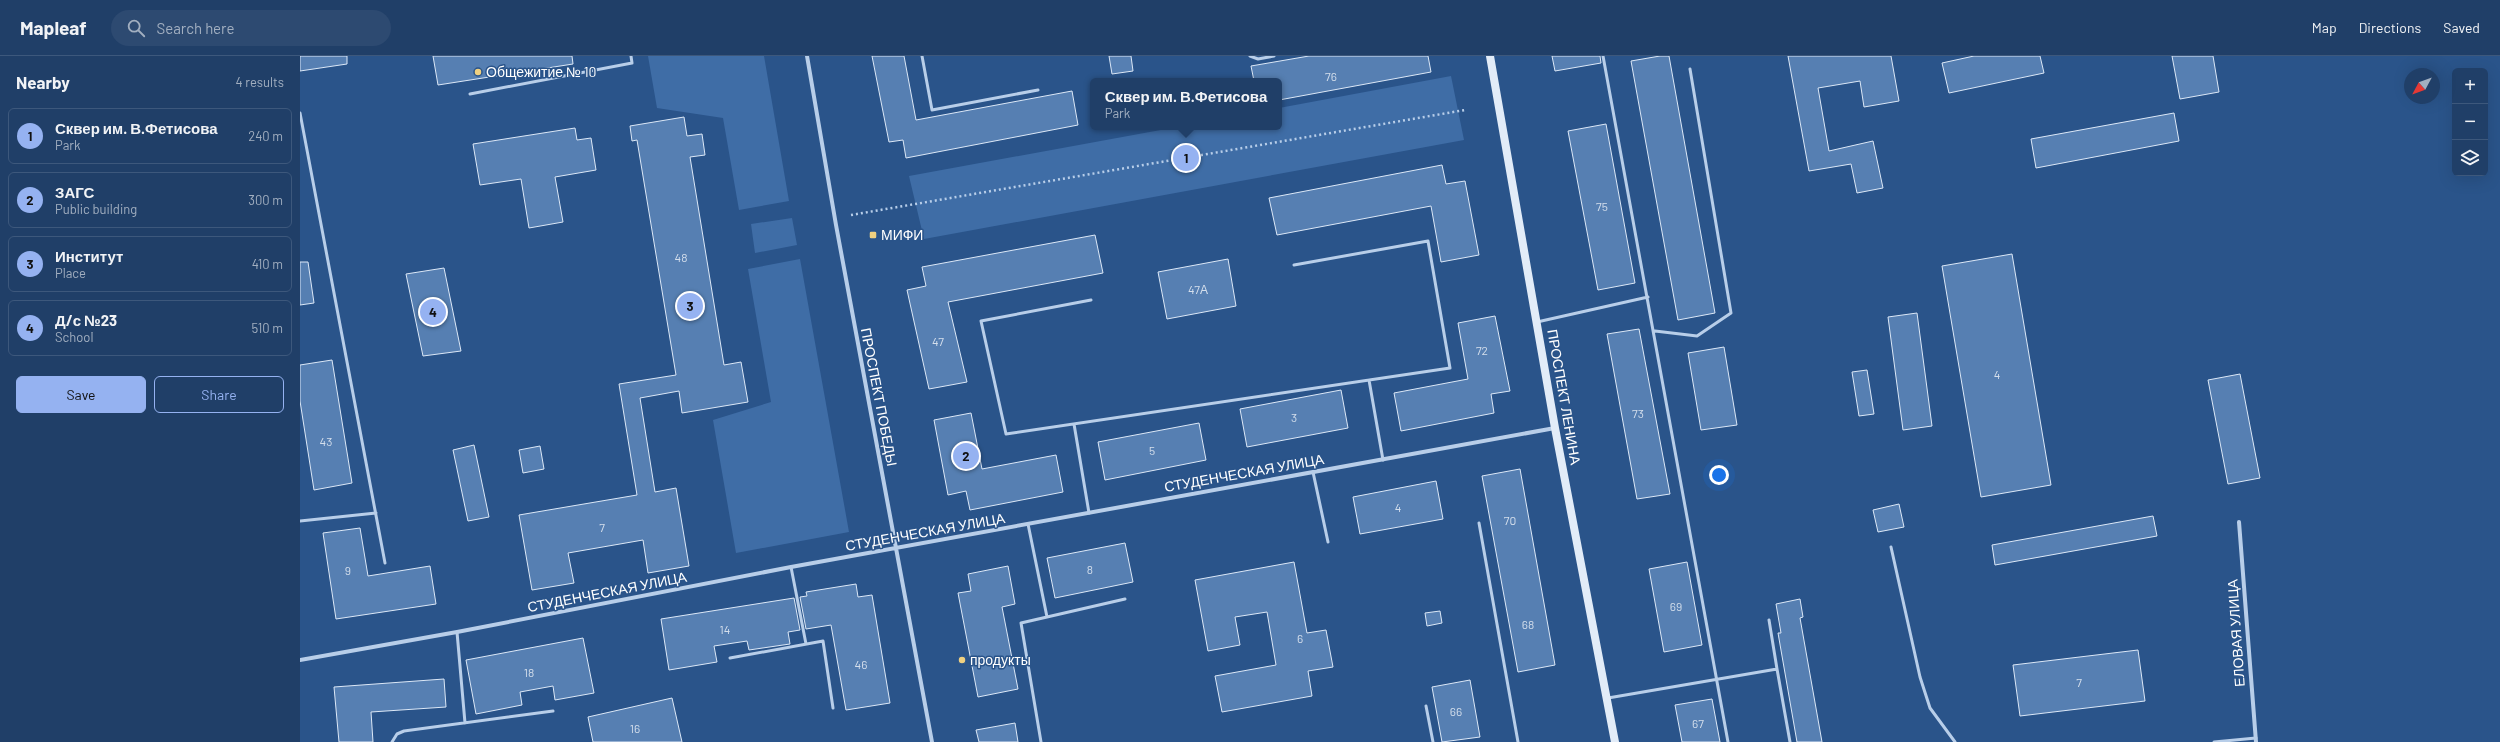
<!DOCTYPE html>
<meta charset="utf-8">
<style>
:root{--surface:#203f68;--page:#2d4a71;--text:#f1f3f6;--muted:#a2afc0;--line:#3d587c;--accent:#95b2f1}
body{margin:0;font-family:Barlow,sans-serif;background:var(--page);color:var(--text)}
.controls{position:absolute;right:12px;top:12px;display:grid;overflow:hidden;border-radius:6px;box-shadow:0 4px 16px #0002}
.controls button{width:36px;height:36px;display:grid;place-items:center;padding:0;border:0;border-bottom:1px solid var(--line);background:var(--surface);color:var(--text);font:20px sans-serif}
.compass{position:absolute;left:2104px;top:12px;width:36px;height:36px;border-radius:50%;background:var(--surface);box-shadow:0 4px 16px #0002;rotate:229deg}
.you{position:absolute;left:1419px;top:419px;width:14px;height:14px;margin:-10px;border:3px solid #fff;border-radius:50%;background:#1a73e8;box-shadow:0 0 0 6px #1a73e833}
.badge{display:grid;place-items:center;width:26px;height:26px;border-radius:50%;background:var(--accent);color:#111;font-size:13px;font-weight:700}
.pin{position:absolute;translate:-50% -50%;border:2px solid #fff;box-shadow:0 1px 4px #0006}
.popup{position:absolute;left:790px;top:22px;width:192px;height:52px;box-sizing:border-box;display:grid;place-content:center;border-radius:6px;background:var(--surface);filter:drop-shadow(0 1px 3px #0005);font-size:13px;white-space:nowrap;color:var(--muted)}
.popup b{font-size:15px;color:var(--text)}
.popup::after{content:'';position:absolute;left:50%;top:100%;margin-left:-8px;border:8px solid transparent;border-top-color:var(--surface)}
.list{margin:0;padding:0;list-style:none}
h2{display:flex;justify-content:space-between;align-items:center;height:52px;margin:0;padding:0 16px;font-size:17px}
h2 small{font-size:13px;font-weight:400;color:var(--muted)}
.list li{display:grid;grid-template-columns:26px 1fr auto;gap:12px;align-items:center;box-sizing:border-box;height:56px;margin:0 8px 8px;padding:0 8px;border:1px solid var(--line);border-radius:6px}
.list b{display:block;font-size:15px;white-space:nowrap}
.list p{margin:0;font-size:13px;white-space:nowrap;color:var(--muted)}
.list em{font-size:13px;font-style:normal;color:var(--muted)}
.actions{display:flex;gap:8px;padding:12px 16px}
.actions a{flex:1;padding:9px 0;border:1px solid var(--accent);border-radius:6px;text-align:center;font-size:14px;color:var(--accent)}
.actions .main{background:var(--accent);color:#111}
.icon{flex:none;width:22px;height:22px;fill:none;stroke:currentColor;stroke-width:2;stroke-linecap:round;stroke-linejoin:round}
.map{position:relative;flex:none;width:2200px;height:686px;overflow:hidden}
header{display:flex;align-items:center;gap:24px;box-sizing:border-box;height:56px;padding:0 20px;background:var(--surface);border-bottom:1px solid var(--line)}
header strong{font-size:19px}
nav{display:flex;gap:22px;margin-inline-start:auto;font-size:14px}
.search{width:280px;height:36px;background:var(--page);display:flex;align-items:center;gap:10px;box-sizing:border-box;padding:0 14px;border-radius:22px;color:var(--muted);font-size:15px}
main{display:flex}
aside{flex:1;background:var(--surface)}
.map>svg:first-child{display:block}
</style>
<header>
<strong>Mapleaf</strong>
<div class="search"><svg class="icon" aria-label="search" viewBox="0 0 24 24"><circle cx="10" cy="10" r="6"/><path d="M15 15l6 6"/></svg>Search here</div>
<nav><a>Map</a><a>Directions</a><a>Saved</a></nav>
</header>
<main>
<aside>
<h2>Nearby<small>4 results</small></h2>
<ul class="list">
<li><span class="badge">1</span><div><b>Сквер им. В.Фетисова</b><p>Park</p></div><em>240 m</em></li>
<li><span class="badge">2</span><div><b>ЗАГС</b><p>Public building</p></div><em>300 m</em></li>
<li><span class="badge">3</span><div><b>Институт</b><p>Place</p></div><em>410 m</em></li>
<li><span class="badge">4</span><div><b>Д/с №23</b><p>School</p></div><em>510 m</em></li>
</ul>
<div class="actions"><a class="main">Save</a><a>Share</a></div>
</aside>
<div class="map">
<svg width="2200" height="686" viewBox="0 0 2200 686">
<rect width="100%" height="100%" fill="#2a548a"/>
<path fill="#3f6da6" d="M 348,0 L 464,0 L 489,145 L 439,154 L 423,62 L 357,52 Z
M 1151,20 L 1164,84 L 624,183 L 609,120 L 877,71 L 979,71 L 979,52 Z
M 492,162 L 497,189 L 455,197 L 451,168 Z
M 500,203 L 549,476 L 436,497 L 413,364 L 471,346 L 448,213 Z"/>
<path fill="#567fb2" stroke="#dce8f7" d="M 0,0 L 47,0 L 47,8 L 0,15 Z
M 133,0 L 272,0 L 273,8 L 138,29 Z
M 572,0 L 604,0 L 616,64 L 772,35 L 778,69 L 606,102 L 603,84 L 589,86 Z
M 809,0 L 831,0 L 833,15 L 812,18 Z
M 1009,0 L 1128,0 L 1131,16 L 979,44 L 979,25 L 954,25 L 951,10 Z
M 1252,0 L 1300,0 L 1301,7 L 1255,15 Z
M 1360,0 L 1369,0 L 1415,257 L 1378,264 L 1331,5 Z
M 1488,0 L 1591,0 L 1599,45 L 1564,51 L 1560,25 L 1518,32 L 1529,95 L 1573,85 L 1583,132 L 1557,137 L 1551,108 L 1509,115 Z
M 1674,0 L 1740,0 L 1744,17 L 1649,37 L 1642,7 Z
M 1872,0 L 1913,0 L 1919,36 L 1880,43 Z
M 1874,57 L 1879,85 L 1736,112 L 1731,83 Z
M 384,61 L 387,80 L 402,78 L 405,99 L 390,101 L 424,309 L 441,306 L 448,346 L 382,357 L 379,335 L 340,342 L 355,436 L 376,432 L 389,510 L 348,517 L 343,484 L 268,497 L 274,527 L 232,534 L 219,459 L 337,439 L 319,328 L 376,319 L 337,84 L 332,85 L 330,70 Z
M 1306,68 L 1335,227 L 1298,234 L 1268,75 Z
M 275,72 L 277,84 L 291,82 L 296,114 L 255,121 L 263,166 L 229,172 L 221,123 L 180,129 L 173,88 Z
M 1142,109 L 1146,128 L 1165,125 L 1179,199 L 1141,206 L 1131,150 L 977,179 L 969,142 Z
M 795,179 L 803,217 L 648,246 L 667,326 L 629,333 L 607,234 L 626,230 L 622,211 Z
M 1712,198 L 1751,429 L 1681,441 L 1642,210 Z
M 928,203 L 936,250 L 867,263 L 858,216 Z
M 0,206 L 8,206 L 14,247 L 0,249 Z
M 144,212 L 161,295 L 123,300 L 106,218 Z
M 1617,257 L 1632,370 L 1603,374 L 1588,261 Z
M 1195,260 L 1210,335 L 1191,338 L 1194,357 L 1101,375 L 1094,337 L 1168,323 L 1158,267 Z
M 1339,273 L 1370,438 L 1337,443 L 1307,278 Z
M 1424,291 L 1437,369 L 1401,374 L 1388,297 Z
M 32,304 L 52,427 L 14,434 L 0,345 L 0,309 Z
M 1567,314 L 1574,358 L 1559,360 L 1552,316 Z
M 1940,318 L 1960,422 L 1928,428 L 1908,324 Z
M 1041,334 L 1048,372 L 947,391 L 940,353 Z
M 671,357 L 682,413 L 756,399 L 763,436 L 670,454 L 666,435 L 648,439 L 634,364 Z
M 899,367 L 906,404 L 805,424 L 798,386 Z
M 174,389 L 189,461 L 168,465 L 153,394 Z
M 240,390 L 244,413 L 223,417 L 219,394 Z
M 1220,413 L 1255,609 L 1218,616 L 1182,420 Z
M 1136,425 L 1143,463 L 1060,478 L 1053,441 Z
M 1599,448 L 1604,471 L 1578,476 L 1573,454 Z
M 1853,460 L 1857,480 L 1695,509 L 1692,489 Z
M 60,472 L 68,520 L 130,510 L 136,548 L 36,563 L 23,477 Z
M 825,487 L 833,526 L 755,542 L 747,502 Z
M 994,506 L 1007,577 L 1026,574 L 1033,611 L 1008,615 L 1012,640 L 922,656 L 915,620 L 976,609 L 967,556 L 935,561 L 940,589 L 908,595 L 895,524 Z
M 1387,506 L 1402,589 L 1364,596 L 1349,513 Z
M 708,510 L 715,548 L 702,551 L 718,633 L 678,641 L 658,537 L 671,535 L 668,518 Z
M 556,528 L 558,541 L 572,539 L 590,647 L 546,654 L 531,569 L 506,573 L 500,541 L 507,540 L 506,536 Z
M 494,542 L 500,574 L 488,576 L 490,588 L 449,594 L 447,585 L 414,590 L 417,606 L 369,614 L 361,563 Z
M 1500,543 L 1503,561 L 1500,562 L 1522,686 L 1497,686 L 1478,577 L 1481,577 L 1476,548 Z
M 1140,555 L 1142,567 L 1127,570 L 1125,557 Z
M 283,582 L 294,637 L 255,644 L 253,630 L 220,636 L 222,649 L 176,658 L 166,604 Z
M 1838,594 L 1845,645 L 1720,660 L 1713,609 Z
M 144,623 L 146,651 L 71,656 L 73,686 L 39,686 L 34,631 Z
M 1170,624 L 1180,681 L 1142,686 L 1132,631 Z
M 372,642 L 382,686 L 293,686 L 288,661 Z
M 1412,643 L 1420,686 L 1382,686 L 1375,649 Z
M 715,667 L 718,686 L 679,686 L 676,674 Z"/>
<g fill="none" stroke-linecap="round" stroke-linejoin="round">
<path stroke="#b8cee9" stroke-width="2.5" stroke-dasharray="2 3" stroke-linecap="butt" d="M 551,159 L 1165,54"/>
<path stroke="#b8cee9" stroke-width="3" d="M 622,0 L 632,54 L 738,34
M 950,0 L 958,3 L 974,0
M 1303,0 L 1428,686
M 170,38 L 332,7 L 331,0
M 0,57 L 85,507
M 791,244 L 681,265 L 706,378 L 1150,312 L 1128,185 L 994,209
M 1237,266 L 1348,241
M 1355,275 L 1397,280 L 1431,257 L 1390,13
M 1069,324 L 1083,404
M 774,368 L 789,457
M 1013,416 L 1028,486
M 0,465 L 76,457
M 1179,467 L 1218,686
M 728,468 L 747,561
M 1591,491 L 1620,621 L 1630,652 L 1655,686
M 491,511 L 506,588
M 1469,564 L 1477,613
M 157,576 L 165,667
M 430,602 L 523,585 L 533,652
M 1308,642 L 1477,613 L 1490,686
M 1126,650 L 1133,686
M 92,686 L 97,678 L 104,675 L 253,655
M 741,686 L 721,567 L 825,543
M 1914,686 L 1956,682"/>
<path stroke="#b8cee9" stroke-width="4" d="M 507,0 L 536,169 L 632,686
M 1939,466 L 1956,686
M 0,604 L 157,576 L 491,511 L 1255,372"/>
<path stroke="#e2ecf8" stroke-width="8" d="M 1190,0 L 1255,372 L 1315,686"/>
</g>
<g fill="#efd080" stroke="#2a548a" stroke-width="1.5">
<circle cx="178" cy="16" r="4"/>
<rect x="569" y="175" width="8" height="8" rx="2"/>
<circle cx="662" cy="604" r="4"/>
</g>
<g text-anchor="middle" stroke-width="3" stroke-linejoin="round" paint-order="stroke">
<g font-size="12" fill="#d5dfec">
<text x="1031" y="25">76</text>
<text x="1302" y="155">75</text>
<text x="381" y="206">48</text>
<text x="898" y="238">47А</text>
<text x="638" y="290">47</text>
<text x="1182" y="299">72</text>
<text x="1697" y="323">4</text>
<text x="1338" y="362">73</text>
<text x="994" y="366">3</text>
<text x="26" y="390">43</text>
<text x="852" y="399">5</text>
<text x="1098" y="456">4</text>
<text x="1210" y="469">70</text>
<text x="302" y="476">7</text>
<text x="790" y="518">8</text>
<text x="48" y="519">9</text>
<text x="1376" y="555">69</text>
<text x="1228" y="573">68</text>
<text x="425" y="578">14</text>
<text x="1000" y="587">6</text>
<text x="561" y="613">46</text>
<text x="229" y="621">18</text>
<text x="1779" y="631">7</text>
<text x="1156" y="660">66</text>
<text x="1398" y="672">67</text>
<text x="335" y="677">16</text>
</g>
<g font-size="14" fill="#fff" stroke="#2a548a" text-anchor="start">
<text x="186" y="21">Общежитие № 10</text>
<text x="581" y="184">МИФИ</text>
<text x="670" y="609">продукты</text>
</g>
<g font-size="14" fill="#fff" stroke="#2a548a">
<text transform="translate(579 341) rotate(79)" y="5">ПРОСПЕКТ ПОБЕДЫ</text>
<text transform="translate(1264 341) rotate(80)" y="5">ПРОСПЕКТ ЛЕНИНА</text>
<text transform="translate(944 417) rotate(-10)" y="5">СТУДЕНЧЕСКАЯ УЛИЦА</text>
<text transform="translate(625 476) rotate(-10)" y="5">СТУДЕНЧЕСКАЯ УЛИЦА</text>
<text transform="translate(307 536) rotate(-11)" y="5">СТУДЕНЧЕСКАЯ УЛИЦА</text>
<text transform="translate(1936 577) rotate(-94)" y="5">ЕЛОВАЯ УЛИЦА</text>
</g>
</g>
</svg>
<div class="controls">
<button>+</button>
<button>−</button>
<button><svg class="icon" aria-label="layers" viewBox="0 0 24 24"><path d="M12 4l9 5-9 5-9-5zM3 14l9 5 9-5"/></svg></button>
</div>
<svg class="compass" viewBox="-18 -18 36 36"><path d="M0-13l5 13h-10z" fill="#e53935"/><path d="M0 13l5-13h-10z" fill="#a2afc0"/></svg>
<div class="you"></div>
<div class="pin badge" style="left:886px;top:102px">1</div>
<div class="popup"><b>Сквер им. В.Фетисова</b>Park</div>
<div class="pin badge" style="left:666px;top:400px">2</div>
<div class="pin badge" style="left:390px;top:250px">3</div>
<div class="pin badge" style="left:133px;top:256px">4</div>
</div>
</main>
